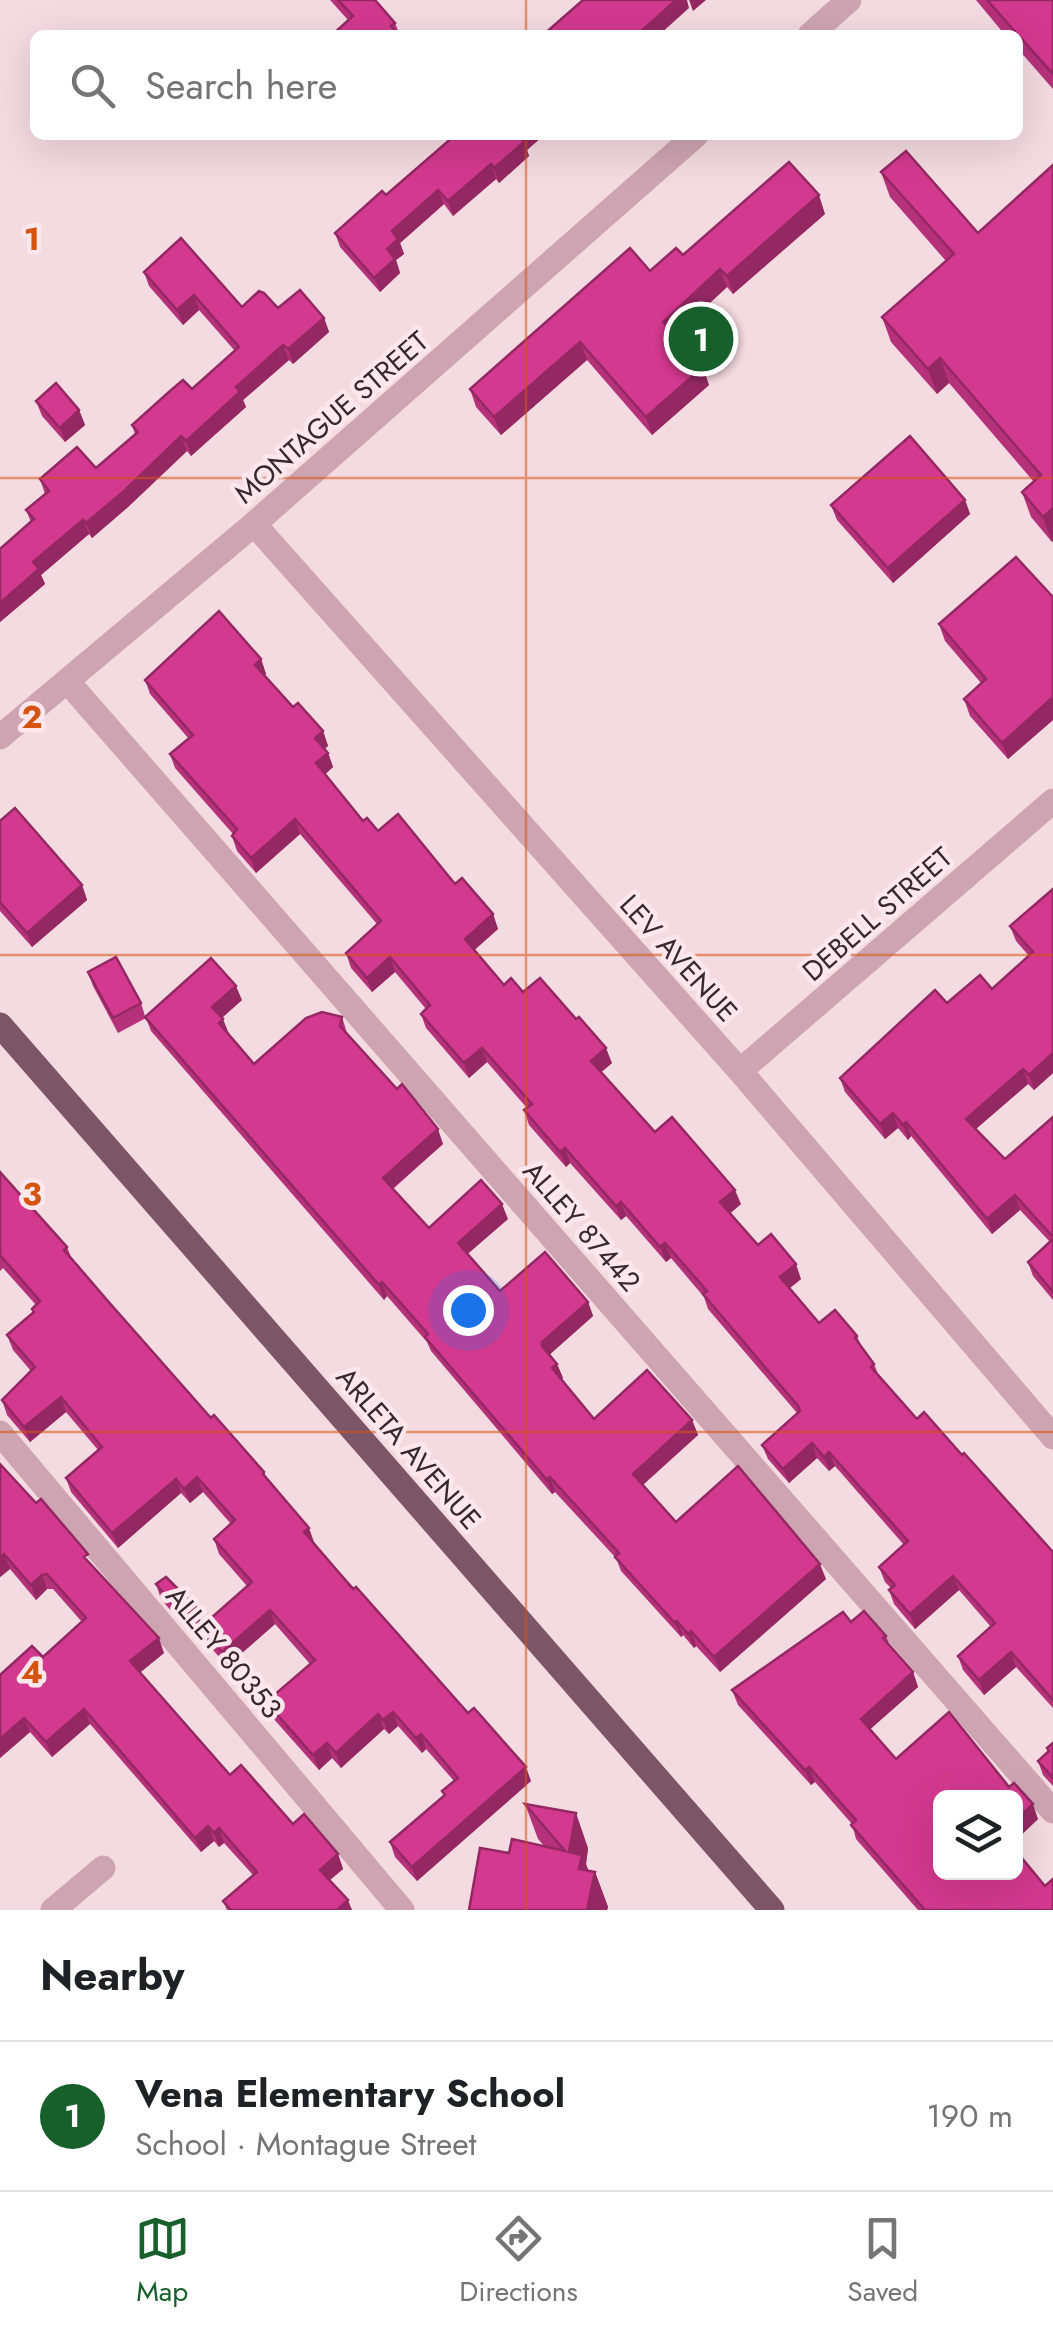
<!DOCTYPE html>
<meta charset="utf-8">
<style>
:root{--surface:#fff;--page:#f6f6f6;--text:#202124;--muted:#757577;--line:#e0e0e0;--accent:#175f2b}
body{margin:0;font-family:Jost,sans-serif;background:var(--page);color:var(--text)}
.controls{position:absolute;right:30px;bottom:30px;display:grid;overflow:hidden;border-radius:15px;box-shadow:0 10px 40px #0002}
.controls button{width:90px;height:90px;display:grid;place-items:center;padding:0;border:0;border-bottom:2px solid var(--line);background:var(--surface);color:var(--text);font:50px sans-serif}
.you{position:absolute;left:468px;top:1310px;width:35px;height:35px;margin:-25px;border:8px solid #fff;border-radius:50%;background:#1a73e8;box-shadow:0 0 0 15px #1a73e833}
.badge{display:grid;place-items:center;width:65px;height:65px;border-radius:50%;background:var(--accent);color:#fff;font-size:32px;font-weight:700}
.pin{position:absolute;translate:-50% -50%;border:5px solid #fff;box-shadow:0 2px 10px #0006}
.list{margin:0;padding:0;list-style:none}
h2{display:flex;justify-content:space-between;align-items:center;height:130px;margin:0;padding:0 40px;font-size:42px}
h2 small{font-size:32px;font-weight:400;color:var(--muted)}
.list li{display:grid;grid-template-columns:65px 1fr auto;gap:30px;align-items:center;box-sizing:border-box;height:150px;padding:0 40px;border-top:2px solid var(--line)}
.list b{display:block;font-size:38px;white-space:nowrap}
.list p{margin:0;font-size:32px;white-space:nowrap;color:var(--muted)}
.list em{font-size:32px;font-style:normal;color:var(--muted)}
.icon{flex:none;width:55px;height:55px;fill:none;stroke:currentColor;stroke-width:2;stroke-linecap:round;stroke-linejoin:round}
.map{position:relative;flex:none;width:1053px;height:1910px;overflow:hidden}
.search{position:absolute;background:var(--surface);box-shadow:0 10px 40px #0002;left:30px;right:30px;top:30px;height:110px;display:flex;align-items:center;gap:25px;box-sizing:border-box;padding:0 35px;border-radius:15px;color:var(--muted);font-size:38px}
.sheet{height:280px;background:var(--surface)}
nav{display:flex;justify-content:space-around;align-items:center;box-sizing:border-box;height:140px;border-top:2px solid var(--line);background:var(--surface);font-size:28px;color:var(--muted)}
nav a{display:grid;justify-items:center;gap:5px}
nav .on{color:var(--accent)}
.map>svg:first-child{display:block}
</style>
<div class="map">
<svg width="1053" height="1910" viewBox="0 0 1053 1910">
<rect width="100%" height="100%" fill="#f4dae1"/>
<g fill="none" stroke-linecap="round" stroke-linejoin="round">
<path stroke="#cea4b2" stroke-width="25" d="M 810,35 L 849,0
M 254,524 L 740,1071 L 1053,1437
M 67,681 L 1053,1811
M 0,737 L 254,524 L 696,135
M 740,1071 L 1053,801
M 0,1433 L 402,1910
M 53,1910 L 103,1868"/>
<path stroke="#7c5667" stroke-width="25" d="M 0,1025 L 772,1910"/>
</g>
<path fill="#b5317a" d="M 330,0 L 375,0 L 395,23 L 400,35 L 348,20 Z
M 976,0 L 1053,0 L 1053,89 L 1018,49 L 1018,35 L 1005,35 Z
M 448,135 L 544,135 L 527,150 L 529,156 L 499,183 L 496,179 L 453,216 L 444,204 L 400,243 L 404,254 L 396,260 L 400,273 L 380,292 L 340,247 L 335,233 L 386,195 L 450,140 Z
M 1053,165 L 1052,542 L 1031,517 L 1022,492 L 1034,482 L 949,383 L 937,394 L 891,342 L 882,317 L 946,261 L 890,197 L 881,172 L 978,233 Z
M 825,214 L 733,294 L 727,287 L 675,335 L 709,385 L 652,435 L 587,360 L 501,435 L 476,407 L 470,389 L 650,271 L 683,255 Z
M 144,272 L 242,307 L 278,308 L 324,318 L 329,332 L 293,364 L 289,360 L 243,400 L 246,407 L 191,456 L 187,451 L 128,507 L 92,538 L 89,534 L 41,575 L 45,584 L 0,622 L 0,549 L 31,522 L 26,510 L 45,494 L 40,479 L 96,468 L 135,434 L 132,425 L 192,389 L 235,351 L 199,310 L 183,325 L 149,286 Z
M 36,401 L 79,410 L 85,425 L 65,442 L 42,416 Z
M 965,500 L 970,514 L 893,583 L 837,520 L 831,505 Z
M 1053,597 L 1053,720 L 1008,759 L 970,716 L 964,699 L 981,683 L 945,641 L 939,624 Z
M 261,659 L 266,674 L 264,675 L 293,707 L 323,731 L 328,746 L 324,749 L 328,753 L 333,767 L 325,774 L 363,821 L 455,884 L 493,914 L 498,929 L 474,950 L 504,985 L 523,992 L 612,1063 L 601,1072 L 655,1132 L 741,1204 L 730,1213 L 758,1245 L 801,1279 L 790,1288 L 819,1323 L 857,1336 L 861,1346 L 874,1364 L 878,1374 L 917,1419 L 962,1455 L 1053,1552 L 1053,1708 L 1016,1667 L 984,1695 L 963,1670 L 958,1656 L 991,1627 L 959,1590 L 915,1629 L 894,1604 L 889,1590 L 891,1588 L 885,1582 L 879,1567 L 904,1545 L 835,1466 L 829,1471 L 817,1458 L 789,1483 L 768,1459 L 762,1445 L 797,1413 L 708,1309 L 704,1297 L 671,1258 L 666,1262 L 626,1216 L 621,1220 L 570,1163 L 566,1167 L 529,1125 L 524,1110 L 527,1108 L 487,1062 L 469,1078 L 426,1028 L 421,1014 L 426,1009 L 395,972 L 372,992 L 351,968 L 346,953 L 377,924 L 300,834 L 256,873 L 237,851 L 232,836 L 233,834 L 175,768 L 170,754 L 189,739 L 150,694 L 145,680 Z
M 0,821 L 82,885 L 87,900 L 32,947 L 0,911 Z
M 1053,889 L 1053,1073 L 1034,1090 L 1028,1084 L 976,1129 L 1005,1159 L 1053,1117 L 1053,1300 L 1033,1276 L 1028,1262 L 1050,1242 L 1020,1210 L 992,1234 L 911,1136 L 908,1140 L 898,1128 L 885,1139 L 845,1092 L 840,1078 L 947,1003 L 992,989 L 1029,956 L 1016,941 L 1010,926 Z
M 88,972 L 141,1003 L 145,1016 L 242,1000 L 222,1018 L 228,1034 L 254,1064 L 342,1017 L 347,1033 L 443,1144 L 393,1189 L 429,1228 L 508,1219 L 467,1254 L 500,1291 L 588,1302 L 593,1316 L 550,1354 L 557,1364 L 563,1378 L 561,1380 L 594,1419 L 692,1420 L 698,1435 L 643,1485 L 676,1522 L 826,1579 L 720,1672 L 696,1646 L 694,1648 L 683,1635 L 681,1637 L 621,1571 L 616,1558 L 555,1492 L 552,1494 L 431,1351 L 427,1342 L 387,1296 L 384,1300 L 151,1031 L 146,1018 L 118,1033 L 93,986 Z
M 0,1172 L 67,1247 L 71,1257 L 107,1300 L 211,1418 L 264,1472 L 267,1479 L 314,1542 L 313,1543 L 531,1781 L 417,1881 L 395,1857 L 390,1842 L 444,1796 L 442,1791 L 454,1781 L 426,1749 L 422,1753 L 398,1726 L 389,1734 L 384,1729 L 341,1768 L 332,1758 L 319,1770 L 272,1717 L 266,1702 L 310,1664 L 275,1624 L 227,1666 L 206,1642 L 201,1627 L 247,1586 L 219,1554 L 214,1539 L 231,1524 L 203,1492 L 190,1503 L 181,1493 L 118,1548 L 71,1492 L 66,1478 L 98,1450 L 66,1412 L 30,1442 L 7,1415 L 2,1400 L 31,1371 L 13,1350 L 7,1335 L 33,1313 L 32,1309 L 36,1305 L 3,1268 L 0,1271 Z
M 0,1464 L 92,1565 L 164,1653 L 140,1672 L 230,1775 L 293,1824 L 338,1854 L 343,1869 L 330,1880 L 352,1910 L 227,1910 L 223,1901 L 253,1875 L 224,1843 L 219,1847 L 214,1841 L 201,1852 L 90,1724 L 52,1757 L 30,1732 L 0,1758 L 43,1657 L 82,1622 L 53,1589 L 47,1589 L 36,1600 L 10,1569 L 0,1577 Z
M 156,1584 L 196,1607 L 201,1622 L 189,1632 L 161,1599 Z
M 851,1622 L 886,1636 L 890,1646 L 913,1672 L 918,1687 L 870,1729 L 896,1759 L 1009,1787 L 1038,1819 L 1016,1840 L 1016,1798 L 940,1798 L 1045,1886 L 1053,1910 L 918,1910 L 856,1839 L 852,1824 L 815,1782 L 811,1785 L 738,1705 L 732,1690 Z
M 1053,1743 L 1053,1786 L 1043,1775 L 1038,1761 L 1048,1752 L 1047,1748 Z
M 525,1804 L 588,1848 L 586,1864 L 588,1871 L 595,1872 L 608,1907 L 607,1910 L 469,1910 L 509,1853 L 545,1847 L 538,1839 Z"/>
<path fill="#942863" d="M 676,0 L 687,0 L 689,8 L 659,35 L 637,35 Z
M 689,0 L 706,0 L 693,11 Z
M 522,135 L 544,135 L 527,150 L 529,156 L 499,183 L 494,168 Z
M 491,164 L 496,179 L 453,216 L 448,201 Z
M 438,190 L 444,204 L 400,243 L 404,254 L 396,260 L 400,273 L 380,292 L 374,278 L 387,249 L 392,231 Z
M 819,195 L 825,214 L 733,294 L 727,276 Z
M 720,269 L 727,287 L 670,340 L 663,322 Z
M 194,295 L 199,310 L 183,325 L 177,310 Z
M 324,318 L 329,332 L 293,364 L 288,349 Z
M 580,342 L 587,360 L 501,435 L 494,417 Z
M 283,345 L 289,360 L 243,400 L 246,407 L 191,456 L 186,441 L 236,387 Z
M 940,358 L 949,383 L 937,394 L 928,369 Z
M 703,367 L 709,385 L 652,435 L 646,417 Z
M 79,410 L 85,425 L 65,442 L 60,428 Z
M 181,436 L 187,451 L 128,507 L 92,538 L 86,523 Z
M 965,500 L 970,514 L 893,583 L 888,568 Z
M 1053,508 L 1053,541 L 1052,542 L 1043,517 Z
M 83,520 L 89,534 L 41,575 L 45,584 L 0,622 L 0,603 L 33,562 Z
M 261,659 L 266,674 L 260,679 L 255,665 Z
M 1053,697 L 1053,720 L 1008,759 L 1002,743 Z
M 323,731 L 328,746 L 320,752 L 315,738 Z
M 328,753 L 333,767 L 321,778 L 316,763 Z
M 295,819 L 300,834 L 256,873 L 251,858 Z
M 82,885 L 87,900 L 32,947 L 27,933 Z
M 493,914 L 498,929 L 470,954 L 465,939 Z
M 390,957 L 395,972 L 372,992 L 367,978 Z
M 236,986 L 242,1000 L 218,1021 L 212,1007 Z
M 223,1019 L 229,1034 L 219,1023 Z
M 482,1048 L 487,1062 L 469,1078 L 464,1063 Z
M 606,1048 L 612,1063 L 597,1076 L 591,1061 Z
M 1053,1053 L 1053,1073 L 1034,1090 L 1029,1075 Z
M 1023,1069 L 1028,1084 L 971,1133 L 966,1119 Z
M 893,1113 L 898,1128 L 885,1139 L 880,1124 Z
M 906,1122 L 911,1136 L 908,1140 L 903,1125 Z
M 438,1129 L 443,1144 L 388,1192 L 383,1178 Z
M 565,1148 L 570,1163 L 566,1167 L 560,1152 Z
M 735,1190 L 741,1204 L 726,1217 L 720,1202 Z
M 1015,1195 L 1020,1210 L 992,1234 L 987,1219 Z
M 621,1202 L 626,1216 L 621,1220 L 616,1206 Z
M 502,1204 L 508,1219 L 463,1258 L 458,1243 Z
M 665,1243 L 671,1258 L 666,1262 L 660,1247 Z
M 796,1264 L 801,1279 L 786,1291 L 780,1277 Z
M 382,1282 L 387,1296 L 384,1300 L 379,1285 Z
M 588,1302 L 593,1316 L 548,1356 L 542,1346 L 542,1342 Z
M 557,1364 L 563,1378 L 557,1383 L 552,1368 Z
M 61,1397 L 66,1412 L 30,1442 L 24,1427 Z
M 692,1420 L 698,1435 L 639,1488 L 633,1474 Z
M 812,1443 L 817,1458 L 789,1483 L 783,1469 Z
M 829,1452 L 835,1466 L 829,1471 L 824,1457 Z
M 197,1477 L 203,1492 L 190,1503 L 184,1489 Z
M 550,1477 L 555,1492 L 552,1494 L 547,1480 Z
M 176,1479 L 181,1493 L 118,1548 L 112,1533 Z
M 309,1528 L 314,1542 L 309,1547 L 304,1532 Z
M 4,1554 L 10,1569 L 0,1577 L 0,1558 Z
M 820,1564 L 826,1579 L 720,1672 L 714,1657 Z
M 42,1575 L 47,1589 L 36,1600 L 31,1585 Z
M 953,1576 L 959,1590 L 915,1629 L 910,1614 Z
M 196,1607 L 201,1622 L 189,1632 L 184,1617 Z
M 270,1610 L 275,1624 L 227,1666 L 222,1652 Z
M 677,1621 L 683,1635 L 681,1637 L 675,1623 Z
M 691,1631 L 696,1646 L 694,1648 L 688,1634 Z
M 159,1638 L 164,1653 L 136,1676 L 130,1661 Z
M 1011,1652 L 1016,1667 L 984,1695 L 979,1680 Z
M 913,1672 L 918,1687 L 866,1733 L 861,1719 Z
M 84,1709 L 90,1724 L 52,1757 L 46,1742 Z
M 393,1712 L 398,1726 L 389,1734 L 383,1720 Z
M 378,1714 L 384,1729 L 341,1768 L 336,1753 Z
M 24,1718 L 30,1732 L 0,1758 L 0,1739 Z
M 421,1734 L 426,1749 L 422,1753 L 416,1738 Z
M 327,1743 L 332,1758 L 319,1770 L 313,1755 Z
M 526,1767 L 531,1781 L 417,1881 L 412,1867 Z
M 809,1767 L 815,1782 L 811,1785 L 805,1770 Z
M 1033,1804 L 1038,1819 L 1016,1840 L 1016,1820 Z
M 576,1813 L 588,1848 L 586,1864 L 593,1883 L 595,1872 L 608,1907 L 607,1910 L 587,1910 L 569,1852 Z
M 208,1826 L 214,1841 L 201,1852 L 195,1838 Z
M 219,1828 L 224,1843 L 219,1847 L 214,1833 Z
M 338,1854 L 343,1869 L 325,1884 L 320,1870 Z
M 348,1900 L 352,1910 L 337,1910 Z"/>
<path fill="#d3398e" stroke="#942863" stroke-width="2.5" d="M 338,0 L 375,0 L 395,23 L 391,26 L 399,35 L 332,35 L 353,16 Z
M 583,0 L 676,0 L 637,35 L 543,35 Z
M 987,0 L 1053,0 L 1053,74 Z
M 452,135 L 522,135 L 520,137 L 524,142 L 494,168 L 491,164 L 448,201 L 438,190 L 392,231 L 398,239 L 387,249 L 395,259 L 374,278 L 335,233 L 382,191 L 386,195 L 453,137 Z
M 906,151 L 978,233 L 1053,165 L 1053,508 L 1043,517 L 1022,492 L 1041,475 L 940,358 L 928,369 L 882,317 L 954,254 L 881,172 Z
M 789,162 L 819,195 L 727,276 L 720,269 L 663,322 L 703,367 L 646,417 L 580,342 L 494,417 L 470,389 L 630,248 L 650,271 L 676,248 L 683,255 Z
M 181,238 L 242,307 L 259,291 L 264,293 L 278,308 L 300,290 L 324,318 L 288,349 L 283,345 L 236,387 L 240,392 L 186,441 L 181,436 L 123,492 L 86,523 L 83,520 L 33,562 L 39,569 L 0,603 L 0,549 L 34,519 L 26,510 L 49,491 L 40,479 L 77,447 L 96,468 L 138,432 L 132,425 L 170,391 L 183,380 L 192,389 L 239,347 L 194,295 L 177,310 L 144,272 Z
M 56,383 L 79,410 L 60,428 L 36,401 Z
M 910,436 L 965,500 L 888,568 L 831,505 Z
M 1016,557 L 1053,597 L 1053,697 L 1002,743 L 964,699 L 986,679 L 939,624 Z
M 219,611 L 261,659 L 255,665 L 293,707 L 298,703 L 323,731 L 315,738 L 328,753 L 316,763 L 363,821 L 367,818 L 378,831 L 398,814 L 455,884 L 462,878 L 493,914 L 465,939 L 504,985 L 511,978 L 523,992 L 540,978 L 576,1019 L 579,1017 L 606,1048 L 591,1061 L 655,1132 L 672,1117 L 735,1190 L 720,1202 L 758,1245 L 771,1234 L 796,1264 L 780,1277 L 819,1323 L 835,1310 L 857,1336 L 855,1338 L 874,1364 L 871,1367 L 917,1419 L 924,1412 L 962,1455 L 964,1453 L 1053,1552 L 1053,1700 L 1011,1652 L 979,1680 L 958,1656 L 995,1623 L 953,1576 L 910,1614 L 889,1590 L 895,1585 L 879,1567 L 908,1541 L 829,1452 L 824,1457 L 812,1443 L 783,1469 L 762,1445 L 800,1411 L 798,1406 L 703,1294 L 707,1291 L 665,1243 L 660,1247 L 621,1202 L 616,1206 L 565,1148 L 560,1152 L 524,1110 L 532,1104 L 482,1048 L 464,1063 L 421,1014 L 430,1005 L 390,957 L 367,978 L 346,953 L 381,921 L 295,819 L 251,858 L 232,836 L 237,829 L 170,754 L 193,735 L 145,680 Z
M 15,808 L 82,885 L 27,933 L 0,902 L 0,821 Z
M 1053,889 L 1053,1053 L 1029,1075 L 1023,1069 L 966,1119 L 1005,1159 L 1053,1117 L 1053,1237 L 1015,1195 L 987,1219 L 906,1122 L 903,1125 L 893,1113 L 880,1124 L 840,1078 L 935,990 L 947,1003 L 980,975 L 992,989 L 1033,952 L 1010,926 Z
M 116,957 L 141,1003 L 113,1018 L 88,972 Z
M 211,958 L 236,986 L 212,1007 L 223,1019 L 219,1023 L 254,1064 L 306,1018 L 322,1012 L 342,1017 L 340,1026 L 397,1089 L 402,1084 L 438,1129 L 383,1178 L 429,1228 L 481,1180 L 502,1204 L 458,1243 L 500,1291 L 545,1252 L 588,1302 L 542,1342 L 542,1346 L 557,1364 L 552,1368 L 594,1419 L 647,1370 L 692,1420 L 633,1474 L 676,1522 L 738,1466 L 820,1564 L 714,1657 L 691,1631 L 688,1634 L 677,1621 L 675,1623 L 615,1557 L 619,1553 L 550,1477 L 547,1480 L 425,1337 L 428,1334 L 382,1282 L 379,1285 L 145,1017 Z
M 0,1172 L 67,1247 L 64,1250 L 107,1300 L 211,1418 L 214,1415 L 264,1472 L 263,1474 L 309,1528 L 304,1532 L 353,1589 L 356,1587 L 468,1713 L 474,1708 L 526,1767 L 412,1867 L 390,1842 L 445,1795 L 442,1791 L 458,1778 L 421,1734 L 416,1738 L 393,1712 L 383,1720 L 378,1714 L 336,1753 L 327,1743 L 313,1755 L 266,1702 L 315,1660 L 270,1610 L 222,1652 L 201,1627 L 252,1582 L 214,1539 L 235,1520 L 197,1477 L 184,1489 L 176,1479 L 112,1533 L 66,1478 L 102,1447 L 61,1397 L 24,1427 L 2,1400 L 35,1367 L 7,1335 L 34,1312 L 32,1309 L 40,1301 L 0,1255 Z
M 1053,1239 L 1053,1292 L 1028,1262 Z
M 0,1464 L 36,1503 L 41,1499 L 88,1554 L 84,1557 L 159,1638 L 130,1661 L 230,1775 L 241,1765 L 293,1824 L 304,1814 L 338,1854 L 320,1870 L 348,1900 L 337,1910 L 231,1910 L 223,1901 L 257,1872 L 219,1828 L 214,1833 L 208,1826 L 195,1838 L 84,1709 L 46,1742 L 24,1718 L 0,1739 L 0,1675 L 32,1646 L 43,1657 L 86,1618 L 47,1574 L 42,1575 L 31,1585 L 4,1554 L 0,1558 Z
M 166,1577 L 196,1607 L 184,1617 L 156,1584 Z
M 864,1611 L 886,1636 L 883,1638 L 913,1672 L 861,1719 L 896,1759 L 949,1712 L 1009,1787 L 1014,1783 L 1033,1804 L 1016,1820 L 1016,1798 L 940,1798 L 940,1872 L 1016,1872 L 1016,1851 L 1045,1886 L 1053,1879 L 1053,1910 L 925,1910 L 851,1825 L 856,1820 L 809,1767 L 805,1770 L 732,1690 L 843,1612 L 851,1622 Z
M 1053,1743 L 1053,1778 L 1038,1761 L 1049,1751 L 1047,1748 Z
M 525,1804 L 576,1813 L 569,1852 L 582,1855 L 579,1869 L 595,1872 L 587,1910 L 469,1910 L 480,1848 L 509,1853 L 512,1839 L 565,1851 Z"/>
<path fill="none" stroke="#d65410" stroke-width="2.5" stroke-opacity="0.55" d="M 526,0 L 526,35M 526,135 L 526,1910M 0,478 L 1053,478M 0,955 L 1053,955M 0,1432 L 1053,1432"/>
<g text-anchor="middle" stroke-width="9" stroke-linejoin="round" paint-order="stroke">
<g font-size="28" fill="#39272f" stroke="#fbe7ec">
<text transform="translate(331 417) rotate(-41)" y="10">MONTAGUE STREET</text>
<text transform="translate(877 914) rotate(-41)" y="10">DEBELL STREET</text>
<text transform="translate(679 958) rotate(48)" y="10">LEV AVENUE</text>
<text transform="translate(582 1226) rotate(49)" y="10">ALLEY 87442</text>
<text transform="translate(409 1448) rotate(49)" y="10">ARLETA AVENUE</text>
<text transform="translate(224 1652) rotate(50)" y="10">ALLEY 80353</text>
</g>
</g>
<g font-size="32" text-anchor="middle" font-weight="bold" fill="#d65410" stroke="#fbe7ec" stroke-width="9" stroke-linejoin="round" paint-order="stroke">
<text x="32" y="250">1</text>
<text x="32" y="728">2</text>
<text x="32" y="1205">3</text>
<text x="32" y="1683">4</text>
</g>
</svg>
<div class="controls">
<button><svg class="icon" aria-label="layers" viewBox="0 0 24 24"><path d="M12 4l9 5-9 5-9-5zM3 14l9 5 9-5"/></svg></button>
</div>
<div class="you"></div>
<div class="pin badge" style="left:701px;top:339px">1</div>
<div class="search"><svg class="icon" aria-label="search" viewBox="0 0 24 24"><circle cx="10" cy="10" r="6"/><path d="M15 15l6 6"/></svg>Search here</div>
</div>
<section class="sheet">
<h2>Nearby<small></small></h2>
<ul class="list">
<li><span class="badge">1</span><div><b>Vena Elementary School</b><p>School · Montague Street</p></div><em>190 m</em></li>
</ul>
</section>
<nav>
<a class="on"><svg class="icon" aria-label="map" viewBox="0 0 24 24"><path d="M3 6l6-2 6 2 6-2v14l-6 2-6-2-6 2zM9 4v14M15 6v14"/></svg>Map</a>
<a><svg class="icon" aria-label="directions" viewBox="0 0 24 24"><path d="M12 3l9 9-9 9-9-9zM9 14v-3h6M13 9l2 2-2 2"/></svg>Directions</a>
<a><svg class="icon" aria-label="saved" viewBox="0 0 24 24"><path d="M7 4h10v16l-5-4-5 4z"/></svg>Saved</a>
</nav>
